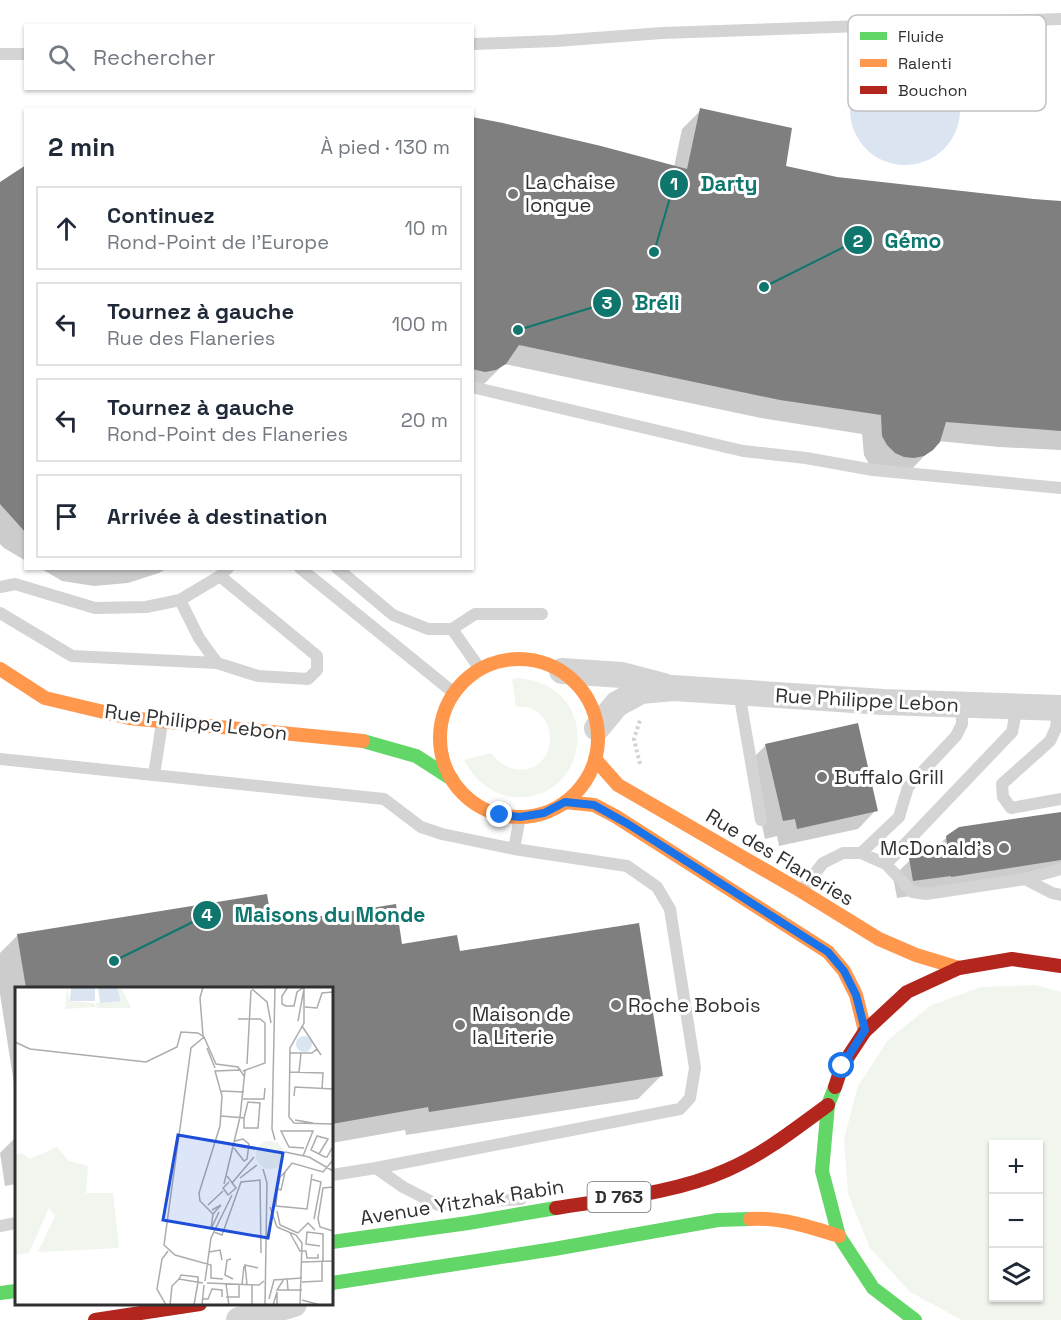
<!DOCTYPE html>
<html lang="fr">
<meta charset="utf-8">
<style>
:root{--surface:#fff;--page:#f2f2f3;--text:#1f2937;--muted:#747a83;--line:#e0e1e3}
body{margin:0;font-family:"Space Grotesk",sans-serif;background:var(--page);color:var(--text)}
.controls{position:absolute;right:18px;bottom:18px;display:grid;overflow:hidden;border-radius:0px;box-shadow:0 2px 4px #0004}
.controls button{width:54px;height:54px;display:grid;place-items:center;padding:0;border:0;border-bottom:2px solid var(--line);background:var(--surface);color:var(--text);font:30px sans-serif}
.stop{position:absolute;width:18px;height:18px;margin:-14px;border:4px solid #1a73e8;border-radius:50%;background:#fff}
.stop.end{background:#1a73e8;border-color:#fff;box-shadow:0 2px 6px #0008}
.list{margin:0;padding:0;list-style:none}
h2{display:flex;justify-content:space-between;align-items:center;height:78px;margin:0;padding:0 24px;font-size:26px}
h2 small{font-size:20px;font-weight:400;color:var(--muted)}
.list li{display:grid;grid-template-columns:39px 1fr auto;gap:18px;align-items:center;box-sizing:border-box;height:84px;margin:0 12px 12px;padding:0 12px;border:2px solid var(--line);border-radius:0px}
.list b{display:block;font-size:22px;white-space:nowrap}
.list p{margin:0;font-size:20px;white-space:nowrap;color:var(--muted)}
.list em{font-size:20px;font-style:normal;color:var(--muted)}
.icon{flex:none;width:33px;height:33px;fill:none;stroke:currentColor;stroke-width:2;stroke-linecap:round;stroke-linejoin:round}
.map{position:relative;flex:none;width:1061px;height:1320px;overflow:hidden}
.search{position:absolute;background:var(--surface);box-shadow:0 2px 4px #0004;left:24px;top:24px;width:450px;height:66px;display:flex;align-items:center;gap:15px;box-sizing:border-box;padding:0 21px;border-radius:0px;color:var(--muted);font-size:22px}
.panel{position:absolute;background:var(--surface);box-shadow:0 2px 4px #0004;left:24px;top:108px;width:450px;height:462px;border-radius:0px}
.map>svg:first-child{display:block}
</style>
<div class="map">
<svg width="1061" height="1320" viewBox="0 0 1061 1320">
<rect width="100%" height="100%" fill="#fff"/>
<path fill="#f0f5ed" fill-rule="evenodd" d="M 518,678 C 606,685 590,804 513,797 C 490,794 475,780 464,760 L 491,753 C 504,771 532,778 546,755 C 554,740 550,718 534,710 C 529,706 522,707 516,707 L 512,679 Z
M 1036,985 L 1061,992 L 1061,1320 L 962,1320 L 910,1292 L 870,1248 L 848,1194 L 844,1139 L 858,1086 L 888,1040 L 930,1006 L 981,987 ZM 994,1144 L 1038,1144 L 1038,1298 L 994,1298 Z"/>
<path fill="#dbe5f2" d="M850 110a55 55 0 1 1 110 0a55 55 0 1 1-110 0Z"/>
<path fill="#0003" d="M 701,110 L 785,167 L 837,178 L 1061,202 L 1061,450 L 999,447 L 938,441 L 912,469 L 869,464 L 864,455 L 862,434 L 761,418 L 504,364 L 485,383 L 472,389 L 472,119 L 674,167 L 682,129 Z
M 26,166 L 26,561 L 4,548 L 0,544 L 0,184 Z
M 40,568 L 167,568 L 159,573 L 128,583 L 94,586 L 62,581 Z
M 766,745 L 876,810 L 858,829 L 779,846 L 777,836 L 765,839 L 748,763 Z
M 1061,813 L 1061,874 L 897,898 L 893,877 L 910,860 L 930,857 L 929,855 L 947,837 Z
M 271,925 L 401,946 L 459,952 L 662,1075 L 638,1099 L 406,1135 L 405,1130 L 332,1143 L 332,988 L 16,988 L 16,1097 L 0,994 L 0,953 L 18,935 Z
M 16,1137 L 16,1184 L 5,1186 L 0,1153 Z"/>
<path fill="#7f7f7f" d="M 700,108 L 792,128 L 786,166 L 837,177 L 1033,199 L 1061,201 L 1061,431 L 946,422 L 940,442 L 933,450 L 924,456 L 914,458 L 904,457 L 895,453 L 887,445 L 882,436 L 881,415 L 780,400 L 519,345 L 506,364 L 496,370 L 485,372 L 472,369 L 472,117 L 503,123 L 601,146 L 687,169 Z
M 26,165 L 26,533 L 0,504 L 0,182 Z
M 858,723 L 878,811 L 797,829 L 795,819 L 783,821 L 765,744 Z
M 1061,812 L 1061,860 L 951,877 L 951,876 L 913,881 L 909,858 L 948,852 L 946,836 L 959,827 Z
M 267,894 L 272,924 L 396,904 L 402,944 L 457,935 L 460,951 L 639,923 L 663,1076 L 429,1112 L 428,1107 L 332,1124 L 332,988 L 26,988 L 17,934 Z"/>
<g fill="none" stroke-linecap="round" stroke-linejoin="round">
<path stroke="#d4d4d4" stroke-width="4" stroke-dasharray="3 3" stroke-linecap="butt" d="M 640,764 L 634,739 L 640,720"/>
<path stroke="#d4d4d4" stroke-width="12" d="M 472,44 L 556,41 L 662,33 L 1061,19
M 0,54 L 26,54
M 472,387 L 743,451 L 806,458 L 873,470 L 1061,488
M 300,568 L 454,693
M 337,568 L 393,615 L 428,629 L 452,629 L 480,669
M 220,576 L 317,656 L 317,670 L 308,679 L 258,676 L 217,663 L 199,638 L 180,600 L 220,576 L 228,568
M 0,587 L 15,584 L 95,608 L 146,607 L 180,600
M 0,613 L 72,656 L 217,663
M 452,629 L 475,614 L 542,614
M 739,692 L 761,820
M 1017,707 L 1012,732 L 886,864 L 912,892 L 926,894 L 1025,879 L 1061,869
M 1058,708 L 1056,728 L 1050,741 L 1002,784 L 1003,797 L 1011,808 L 1061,799
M 0,759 L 384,799 L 421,827 L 442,834 L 514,849 L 627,866 L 657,887 L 670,909 L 695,1068 L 690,1098 L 680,1109 L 376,1168 L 332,1175
M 154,775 L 162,723
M 514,849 L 520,817
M 861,853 L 899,817 L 908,787 L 956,736 L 962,724 L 962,705
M 1025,879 L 1052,893 L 1061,895
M 802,890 L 823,863 L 843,853 L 861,853 L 886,864
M 376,1168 L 403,1187 L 438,1205 L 521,1199
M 0,1226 L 16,1223"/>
<path stroke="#d4d4d4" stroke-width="26" d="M 562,671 L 622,675 L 664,686
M 597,728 L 617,704 L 641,691 L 673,688 L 884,702 L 1061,708
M 239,1320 L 294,1304"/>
<path stroke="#63d668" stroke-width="14" d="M 363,741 L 416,756 L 452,779
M 835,1087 L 828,1105 L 822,1171 L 839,1236 L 873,1288 L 915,1320
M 332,1242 L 468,1223 L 556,1208
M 332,1283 L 554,1249 L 718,1220 L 750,1219
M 0,1293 L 16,1291"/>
<path stroke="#ff974d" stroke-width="14" d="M440 738a79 79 0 1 1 158 0a79 79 0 1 1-158 0Z
M 0,669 L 45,698 L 129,718 L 363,741
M 595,759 L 618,785 L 801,891 L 879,939 L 916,955 L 959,968
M 565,802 L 594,805 L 615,816 L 828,952 L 844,971 L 856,995 L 865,1031
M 750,1219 C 780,1217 811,1227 839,1236"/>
<path stroke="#b3261e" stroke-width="14" d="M 835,1087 L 842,1066 L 865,1031 L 907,992 L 959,968 L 1012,959 L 1061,966
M 556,1208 C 611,1199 676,1193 727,1170 C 764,1154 795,1129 828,1105
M 95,1320 L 200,1304"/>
</g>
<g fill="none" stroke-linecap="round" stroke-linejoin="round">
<path stroke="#1a73e8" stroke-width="8" d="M 500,815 L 520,817 L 544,813 L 565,802 L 594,805 L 628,824 L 828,952 L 844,971 L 856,995 L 865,1030 L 842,1066"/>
</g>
<g fill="#787878" stroke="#fff" stroke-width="2">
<circle cx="513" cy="194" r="6"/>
<circle cx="822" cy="777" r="6"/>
<circle cx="1004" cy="848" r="6"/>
<circle cx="616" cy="1005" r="6"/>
<circle cx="460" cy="1025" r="6"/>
</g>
<g text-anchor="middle" stroke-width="6" stroke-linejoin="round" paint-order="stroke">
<rect fill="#fff" stroke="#6e6e6e" stroke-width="1.5" x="587.5" y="1182" width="63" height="30" rx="4.5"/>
<g font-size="18" font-weight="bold" fill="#303030">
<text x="619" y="1203">D 763</text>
</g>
<g font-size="20" fill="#303030" stroke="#fff" text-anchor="start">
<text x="525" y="189">La chaise<tspan x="525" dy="23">longue</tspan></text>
<text x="834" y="784">Buffalo Grill</text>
<text x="992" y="855" text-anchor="end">McDonald's</text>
<text x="628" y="1012">Roche Bobois</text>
<text x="472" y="1021">Maison de<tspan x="472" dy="23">la Literie</tspan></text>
</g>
<g font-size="20" fill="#303030" stroke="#fff">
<text transform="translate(867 700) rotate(3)" y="7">Rue Philippe Lebon</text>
<text transform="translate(196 722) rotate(7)" y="7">Rue Philippe Lebon</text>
<text transform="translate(780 857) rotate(31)" y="7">Rue des Flaneries</text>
<text transform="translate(462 1202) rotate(-9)" y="7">Avenue Yitzhak Rabin</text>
</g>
</g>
<g transform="translate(15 987)">
<rect width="318" height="318" fill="#fff"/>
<path d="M 52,0 L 55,14 L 79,16 L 81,20 L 50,22 ZM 101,0 L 106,0 L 116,21 L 82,21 L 81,16 L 107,14 ZM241 168a14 14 0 1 1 28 0a14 14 0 1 1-28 0ZM 42,160 L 54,174 L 73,179 L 71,206 L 98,206 L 104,261 L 23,265 L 40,229 L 34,221 L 14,266 L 0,268 L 0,167 L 7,166 L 15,172 Z" fill="#f0f5ed"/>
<path d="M 56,0 L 80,0 L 80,14 L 55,14 ZM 83,0 L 102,0 L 106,14 L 85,16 ZM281 57a8 8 0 1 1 16 0a8 8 0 1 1-16 0Z" fill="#dbe5f2"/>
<path fill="none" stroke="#acacac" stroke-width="1.5" d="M 188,0 L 185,11 L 188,49M 260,0 L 257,142 L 260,153M 273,0 L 267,9 L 267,17 L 271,19 L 279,19 L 282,5 L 289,0M 289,0 L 289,36 L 275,61 L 274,130 L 279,136 L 318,137M 237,2 L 252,15 L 256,36M 290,20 L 302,21 L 307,6 L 318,5M 223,32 L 245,32 L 250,36 L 250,76 L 228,84M 283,34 L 289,2M 287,39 L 306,68M 189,50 L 176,61 L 149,258 L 160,268 L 196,278 L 196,291 L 208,292M 0,55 L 15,62 L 131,75 L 162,60 L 166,45 L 183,46 L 189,50 L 201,77 L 223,80 L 229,89M 192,61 L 200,81M 275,66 L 297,66 L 302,62M 232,77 L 236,3M 275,85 L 308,86 L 307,102M 284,85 L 286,66M 206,104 L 229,105M 279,109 L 280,100 L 318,102M 228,112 L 249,112 L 250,101M 206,129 L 229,131 L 229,141 L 243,141 L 245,116 L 233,115 L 229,131M 280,133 L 298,136M 219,161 L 229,174 L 232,172 L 234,157 L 228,152 L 220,154M 270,165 L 294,170 L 318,184M 304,167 L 313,152 L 302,149 L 296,163 L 310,170 L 312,170 L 317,161M 288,169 L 298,144 L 266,144 L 274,160 L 289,161M 248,182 L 252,196 L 250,318M 270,185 L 277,176 L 308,185 L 318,173M 212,189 L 221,201 L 213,208 L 208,201 L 214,195M 225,191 L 242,178M 296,192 L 306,195 L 299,232M 217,196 L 239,170M 209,197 L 225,130 L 230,84M 318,200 L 308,201 L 303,232 L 305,240 L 318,244M 263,202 L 266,203 L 270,185 L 265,190 L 262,206 L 261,219 L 292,222 L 297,187M 193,218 L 208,204M 255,220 L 262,240M 197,223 L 206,218 L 198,227 L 185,214 L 184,206 L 205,139 L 207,109 L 200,84 L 226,83M 262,224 L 265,238 L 283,246M 198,227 L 196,242 L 204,225M 262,240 L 281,248 L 287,256 L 285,318M 199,245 L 207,248 L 226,195 L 245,193 L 246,266M 275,246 L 285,264 L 291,264 L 292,271 L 303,271 L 303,267M 283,246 L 293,236 L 300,243M 305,259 L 291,257 L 292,245 L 308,247 L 308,274M 194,265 L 205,263 L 207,273M 216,272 L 212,273 L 210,288 L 218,292M 287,275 L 318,274M 272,291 L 273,303 L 287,303M 164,292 L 166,288 L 183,290 L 183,295M 269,292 L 262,303 L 273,303M 190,294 L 196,251 L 217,208M 287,295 L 307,294 L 307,274M 192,296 L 244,298 L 249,294M 211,297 L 214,318M 227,297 L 229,279M 232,297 L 230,278 L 243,281M 211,310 L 224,310 L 224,297M 187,312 L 193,312 L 197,302 L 207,303 L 207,310M 254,312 L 259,293 L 287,291M 287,313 L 305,318M 151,318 L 142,302 L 147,272 L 153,264M 155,318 L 157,299 L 164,292 L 188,296M 179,318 L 183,295M 187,318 L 189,298M 237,318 L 237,297M 258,318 L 262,305 L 262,318"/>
<path fill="#1d4ed8" fill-opacity="0.15" stroke="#1d4ed8" stroke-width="3" d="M 163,148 L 268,166 L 253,251 L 148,233 Z"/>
<rect width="318" height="318" fill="none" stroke="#303030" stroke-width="3"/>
</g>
<rect x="848" y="15" width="198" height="96" rx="9" fill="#fff" stroke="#c1c1c1" stroke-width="1.5"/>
<rect x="860" y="32" width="27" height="8" fill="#63d668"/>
<rect x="860" y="59" width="27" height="8" fill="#ff974d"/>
<rect x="860" y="86" width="27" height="8" fill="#b3261e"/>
<g font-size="16" fill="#303030">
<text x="898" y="42">Fluide</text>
<text x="898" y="69">Ralenti</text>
<text x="898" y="96">Bouchon</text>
</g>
<path fill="none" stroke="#0f766e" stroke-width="2" d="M654 252L674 184M764 287L858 240M518 330L607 303M114 961L207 915"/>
<g fill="#0f766e" stroke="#fff" stroke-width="2">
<circle cx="654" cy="252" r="6"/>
<circle cx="764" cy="287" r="6"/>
<circle cx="518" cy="330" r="6"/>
<circle cx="114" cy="961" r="6"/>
<circle cx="674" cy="184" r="15"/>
<circle cx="858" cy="240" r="15"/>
<circle cx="607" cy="303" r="15"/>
<circle cx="207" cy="915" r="15"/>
</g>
<g font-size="18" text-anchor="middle" font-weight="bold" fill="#fff">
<text x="674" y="190">1</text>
<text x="858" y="247">2</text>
<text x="607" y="309">3</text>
<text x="207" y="921">4</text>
</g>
<g font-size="21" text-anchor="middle" font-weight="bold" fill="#0f766e" stroke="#fff" stroke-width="6" stroke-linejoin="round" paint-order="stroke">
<text x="729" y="191">Darty</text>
<text x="913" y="248">Gémo</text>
<text x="657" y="310">Bréli</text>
<text x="330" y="922">Maisons du Monde</text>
</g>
</svg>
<div class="controls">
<button>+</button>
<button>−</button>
<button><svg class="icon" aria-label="layers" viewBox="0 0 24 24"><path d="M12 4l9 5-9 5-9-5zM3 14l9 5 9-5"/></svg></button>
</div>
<div class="stop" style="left:842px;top:1066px"></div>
<div class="stop end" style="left:500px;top:815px"></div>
<div class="search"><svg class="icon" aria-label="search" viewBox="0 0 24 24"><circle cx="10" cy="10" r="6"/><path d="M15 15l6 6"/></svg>Rechercher</div>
<section class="panel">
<h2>2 min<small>À pied · 130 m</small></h2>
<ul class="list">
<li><svg class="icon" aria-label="ahead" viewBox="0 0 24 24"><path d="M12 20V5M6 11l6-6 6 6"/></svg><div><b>Continuez</b><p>Rond-Point de l'Europe</p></div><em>10 m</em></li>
<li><svg class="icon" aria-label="left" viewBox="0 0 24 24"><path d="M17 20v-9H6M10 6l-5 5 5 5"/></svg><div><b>Tournez à gauche</b><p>Rue des Flaneries</p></div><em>100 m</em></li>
<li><svg class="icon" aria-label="left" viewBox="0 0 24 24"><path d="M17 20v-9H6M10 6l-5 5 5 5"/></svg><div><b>Tournez à gauche</b><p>Rond-Point des Flaneries</p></div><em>20 m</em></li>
<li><svg class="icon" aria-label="arrive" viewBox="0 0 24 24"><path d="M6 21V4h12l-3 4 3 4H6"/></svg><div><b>Arrivée à destination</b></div></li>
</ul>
</section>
</div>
